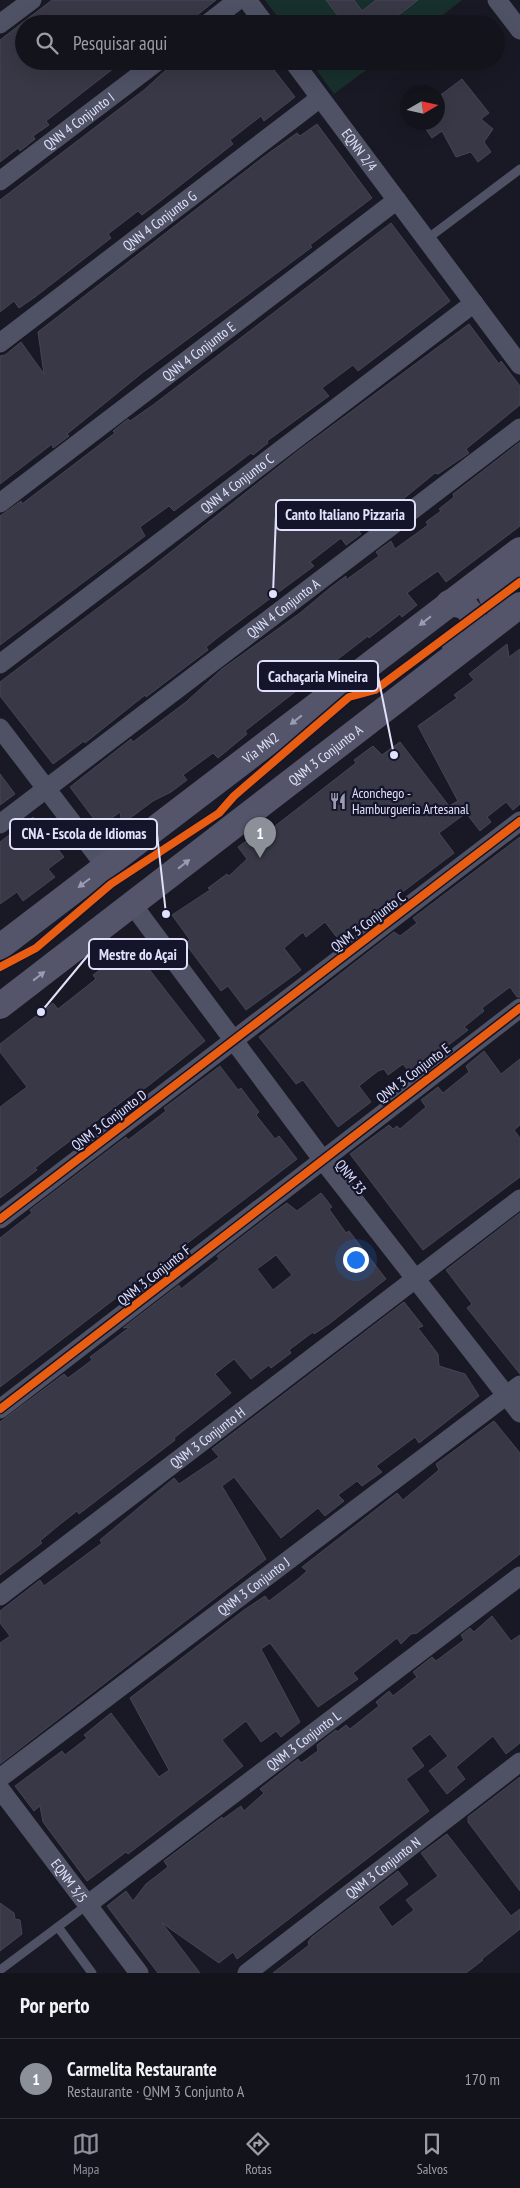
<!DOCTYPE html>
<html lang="pt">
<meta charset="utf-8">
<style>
:root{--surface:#13131c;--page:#1c1c25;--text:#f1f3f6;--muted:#9d9ea3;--line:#32323b;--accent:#8c9099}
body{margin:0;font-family:"PT Sans Narrow",sans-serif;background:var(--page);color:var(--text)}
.compass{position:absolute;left:400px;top:85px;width:45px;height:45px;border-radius:50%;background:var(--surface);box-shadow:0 5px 20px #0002;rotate:81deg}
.you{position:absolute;left:355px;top:1259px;width:18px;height:18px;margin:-12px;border:4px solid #fff;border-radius:50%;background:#1a73e8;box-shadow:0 0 0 8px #1a73e833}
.badge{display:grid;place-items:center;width:32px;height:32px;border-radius:50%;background:var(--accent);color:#fff;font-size:16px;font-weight:700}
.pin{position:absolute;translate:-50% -41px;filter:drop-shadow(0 1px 2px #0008)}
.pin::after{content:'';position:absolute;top:26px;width:18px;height:15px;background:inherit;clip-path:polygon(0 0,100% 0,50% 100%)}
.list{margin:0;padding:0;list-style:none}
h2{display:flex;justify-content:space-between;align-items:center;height:65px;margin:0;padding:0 20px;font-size:21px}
h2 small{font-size:16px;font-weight:400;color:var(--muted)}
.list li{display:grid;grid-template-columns:32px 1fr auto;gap:15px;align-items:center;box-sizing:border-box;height:80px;padding:0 20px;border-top:1px solid var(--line)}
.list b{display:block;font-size:19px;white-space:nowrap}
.list p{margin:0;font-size:16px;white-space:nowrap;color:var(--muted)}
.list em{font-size:16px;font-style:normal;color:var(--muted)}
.icon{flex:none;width:28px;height:28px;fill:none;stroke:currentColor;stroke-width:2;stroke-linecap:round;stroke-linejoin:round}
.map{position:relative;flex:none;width:520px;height:1973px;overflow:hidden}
.search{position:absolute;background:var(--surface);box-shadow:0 5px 20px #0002;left:15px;right:15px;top:15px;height:55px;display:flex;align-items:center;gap:12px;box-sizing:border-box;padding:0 18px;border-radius:28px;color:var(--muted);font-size:19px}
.sheet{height:145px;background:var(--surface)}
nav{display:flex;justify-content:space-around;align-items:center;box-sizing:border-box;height:70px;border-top:1px solid var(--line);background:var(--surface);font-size:14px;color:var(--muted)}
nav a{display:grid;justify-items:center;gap:2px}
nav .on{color:var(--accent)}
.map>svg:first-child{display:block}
</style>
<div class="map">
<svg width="520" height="1973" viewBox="0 0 520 1973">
<rect width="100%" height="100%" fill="#191925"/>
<path fill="#18302d" d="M 265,0 L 462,0 L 431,24 L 283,24 Z
M 310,61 L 378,61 L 334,94 Z"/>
<path fill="#383846" stroke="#454557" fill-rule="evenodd" d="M 52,0 L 216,0 L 186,24 L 24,24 L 24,61 L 123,61 L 46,121 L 49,125 L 33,136 L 35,139 L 20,151 L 18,148 L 0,162 L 0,40 Z
M 326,0 L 354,0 L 362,11 L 376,0 L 418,0 L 387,24 L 344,24 Z
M 176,61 L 267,61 L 295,97 L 264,121 L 261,116 L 230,140 L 233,144 L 159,202 L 142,215 L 138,211 L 108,234 L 111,238 L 35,297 L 19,308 L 14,301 L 0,312 L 0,200 L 144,90 Z
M 462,79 L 489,113 L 481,119 L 493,129 L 484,142 L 491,152 L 478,162 L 471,152 L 456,157 L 442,131 L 432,138 L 421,122 L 438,122 L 438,97 Z
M 317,124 L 372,198 L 310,245 L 312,247 L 281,270 L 142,373 L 67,434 L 69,436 L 53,448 L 52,444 L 0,484 L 0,356 L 5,355 L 21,342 L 44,374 L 38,332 L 266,155 L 297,133 L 300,136 Z
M 391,223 L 450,301 L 358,371 L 353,365 L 322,388 L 329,396 L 267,441 L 268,443 L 253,455 L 251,453 L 174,511 L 169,506 L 140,527 L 145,536 L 0,645 L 0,516 L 21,501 L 22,504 L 115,433 L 113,431 L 128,419 L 130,421 L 153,405 Z
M 469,324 L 499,364 L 501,361 L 520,386 L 520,405 L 466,449 L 469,453 L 438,474 L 435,473 L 391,509 L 385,500 L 361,519 L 365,523 L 357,528 L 361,534 L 346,545 L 341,538 L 310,562 L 314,566 L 221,635 L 206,647 L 208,650 L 146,697 L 145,695 L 85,743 L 84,741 L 53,764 L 0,696 L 0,682 L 148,570 L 298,451 Z
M 520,442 L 520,526 L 446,582 L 438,571 L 422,582 L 407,593 L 417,605 L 402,617 L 400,614 L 369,638 L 368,636 L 291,695 L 245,731 L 247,734 L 218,758 L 213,753 L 183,775 L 187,780 L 171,792 L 153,801 L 122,824 L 120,812 L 100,827 L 70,787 L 131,739 L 133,742 L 186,702 L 222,669 L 300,613 L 330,588 L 346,576 L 346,580 L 379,556 L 376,552 L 391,541 L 395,549 L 428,525 L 426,522 L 441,511 L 439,509 L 454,497 L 453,494 Z
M 507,644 L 509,657 L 520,649 L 520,804 L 513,810 L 506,802 L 487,817 L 491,822 L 480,831 L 466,813 L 439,833 L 454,853 L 339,940 L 325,922 L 306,937 L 303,932 L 284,948 L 301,970 L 246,1010 L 228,986 L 221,991 L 185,943 L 190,940 L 172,915 L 210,890 L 208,888 L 227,874 L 229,876 L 247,859 L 238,847 L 257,833 L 261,837 L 356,763 L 354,760 L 373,746 L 382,755 L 400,742 L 449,806 L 458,801 L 418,726 L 457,698 L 454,695 L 474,680 L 469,674 Z
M 0,774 L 15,794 L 0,805 Z
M 33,817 L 64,857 L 48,869 L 55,877 L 23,901 L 17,892 L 0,904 L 0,842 Z
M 520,837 L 520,997 L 517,997 L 510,987 L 482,1008 L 484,1011 L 464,1027 L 468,1030 L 411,1074 L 403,1064 L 388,1075 L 384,1069 L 378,1071 L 359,1086 L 371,1102 L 338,1127 L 303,1080 L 296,1084 L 259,1037 L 394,932 L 400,936 L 417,923 L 413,918 Z
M 131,946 L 205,1041 L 148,1086 L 142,1090 L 140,1088 L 50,1156 L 35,1168 L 37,1170 L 0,1198 L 0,1107 L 27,1087 L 0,1052 L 0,1044 L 53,1003 L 58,1009 L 96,979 L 93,975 Z
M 484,1051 L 501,1074 L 520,1059 L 520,1125 L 514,1130 L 520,1138 L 520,1177 L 423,1250 L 350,1154 L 389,1125 L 393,1129 L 397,1126 L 400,1129 L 426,1107 L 421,1100 L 438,1087 L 443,1093 L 469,1072 L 466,1066 Z
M 220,1066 L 238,1090 L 241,1088 L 259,1112 L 256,1115 L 275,1139 L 279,1136 L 297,1159 L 0,1387 L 0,1238 L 32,1213 L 30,1210 L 126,1137 L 128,1140 L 153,1121 L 166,1111 L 164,1108 Z
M 321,1193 L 332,1207 L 329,1209 L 346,1233 L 349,1231 L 386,1279 L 329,1324 L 314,1334 L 313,1332 L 289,1350 L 291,1353 L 271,1368 L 269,1365 L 251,1379 L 234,1359 L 215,1374 L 231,1393 L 174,1438 L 175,1440 L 79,1514 L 77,1511 L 59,1525 L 40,1541 L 42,1543 L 0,1575 L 0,1422 L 64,1374 L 68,1378 L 92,1360 L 90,1357 L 130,1327 L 123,1328 L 179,1285 L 181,1289 L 219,1259 L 217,1256 L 274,1212 L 287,1203 L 297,1211 ZM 276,1255 L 292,1275 L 273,1290 L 257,1269 Z
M 520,1213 L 520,1374 L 467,1308 L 472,1304 L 446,1270 Z
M 404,1302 L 423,1326 L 418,1328 L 438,1354 L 439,1366 L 465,1374 L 479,1396 L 419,1443 L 415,1437 L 376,1466 L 382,1472 L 362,1486 L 357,1481 L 338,1495 L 344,1501 L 325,1516 L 318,1508 L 281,1538 L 234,1477 L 222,1486 L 266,1559 L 0,1764 L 0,1643 L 10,1636 L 0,1623 L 0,1611 L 40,1580 L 44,1586 L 102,1543 L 100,1540 L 174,1478 L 179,1484 L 219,1457 L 212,1449 Z
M 494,1421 L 520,1453 L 520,1554 L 417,1633 L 411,1634 L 401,1644 L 397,1638 L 353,1673 L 358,1679 L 318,1707 L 270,1643 L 261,1649 L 300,1722 L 281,1737 L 276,1731 L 261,1742 L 246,1721 L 222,1740 L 243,1766 L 128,1854 L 126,1852 L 87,1881 L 43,1822 L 40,1806 L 34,1811 L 15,1786 L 62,1751 L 65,1755 L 87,1738 L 84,1735 L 111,1713 L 159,1777 L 169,1770 L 130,1698 L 244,1610 L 265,1596 L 269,1601 L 298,1579 L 307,1571 L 302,1567 L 397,1493 L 403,1500 L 439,1470 L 436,1464 Z
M 492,1616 L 511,1641 L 520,1635 L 520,1743 L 506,1754 L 493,1736 L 456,1767 L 465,1779 L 447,1794 L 429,1771 L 448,1756 L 430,1734 L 411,1748 L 424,1766 L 406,1779 L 429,1811 L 237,1959 L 233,1952 L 219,1963 L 162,1923 L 200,1973 L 158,1973 L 107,1906 L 126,1891 L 133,1901 L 146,1884 L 168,1867 L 164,1861 L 222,1817 L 223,1819 L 241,1806 L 244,1811 L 264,1793 L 260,1789 L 298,1759 L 301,1763 L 318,1751 L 317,1745 L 336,1730 L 337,1732 L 346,1725 L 350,1729 L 379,1706 L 376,1702 L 389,1691 L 393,1696 L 417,1677 L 413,1672 L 432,1657 L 436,1661 L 464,1640 L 461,1635 L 470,1628 L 474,1632 Z
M 520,1777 L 520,1891 L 468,1822 L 468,1817 Z
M 447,1834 L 511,1916 L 520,1909 L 520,1929 L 482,1959 L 483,1960 L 466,1973 L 273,1973 L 309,1945 L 308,1942 L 312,1937 L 398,1871 L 408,1884 L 378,1907 L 392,1927 L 414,1910 L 406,1900 L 438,1876 L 421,1853 Z
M 0,1903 L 14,1913 L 15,1919 L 20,1920 L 22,1934 L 0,1951 Z"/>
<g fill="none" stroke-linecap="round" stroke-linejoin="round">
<path stroke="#4f5265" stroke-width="9" d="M 427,239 L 520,169
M 58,1927 L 92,1973
M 0,1970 L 87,1905"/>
<g stroke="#4f5265" stroke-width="19">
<path d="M 247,0 L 265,24"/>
<path d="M 497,0 L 520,30"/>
<path d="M 0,24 L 32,0"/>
<path d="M 207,24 L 238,0"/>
<path id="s1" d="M 293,61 L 520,365"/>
<path id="s2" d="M 0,181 L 158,61"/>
<path id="s3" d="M 0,343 L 320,98"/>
<path id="s4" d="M 0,503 L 397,200"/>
<path id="s5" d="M 0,664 L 474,303"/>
<path d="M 0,728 L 106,867"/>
<path id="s6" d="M 0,824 L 520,428"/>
<path d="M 132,904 L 322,1159 L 520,1413"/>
<path d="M 0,1219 L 520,821"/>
<path d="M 0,1409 L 520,1008"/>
<path id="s7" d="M 0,1596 L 520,1199"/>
<path id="s8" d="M 0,1778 L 520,1385"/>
<path id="s9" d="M 0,1789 L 139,1973"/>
<path id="s10" d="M 87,1905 L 520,1576"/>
<path id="s11" d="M 247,1973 L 520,1762"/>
</g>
<g stroke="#54556a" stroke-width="26">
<path d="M 513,571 L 493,586 L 491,595 C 495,606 502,610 514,609"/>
<path d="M 449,603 L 465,606 L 473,616 L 474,627 L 454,642"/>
<path id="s12" d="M 0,947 L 520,550"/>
<path id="s13" d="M 0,1006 L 520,605"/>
</g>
<g stroke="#14142a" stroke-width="11">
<path id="cycleway" d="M 0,967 L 36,948 L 111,884 L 219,813 L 234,796 L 349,697 L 375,690 L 520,582
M 0,1219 L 520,821
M 0,1409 L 520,1008"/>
</g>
<use href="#cycleway" stroke="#e95d12" stroke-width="8"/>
</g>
<defs><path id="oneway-solid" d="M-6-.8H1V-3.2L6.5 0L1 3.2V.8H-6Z" transform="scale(1.25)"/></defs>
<g fill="#9a9cb3">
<use href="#oneway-solid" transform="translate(425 621) rotate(142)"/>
<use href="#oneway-solid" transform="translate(296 720) rotate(142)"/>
<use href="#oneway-solid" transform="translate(184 864) rotate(-38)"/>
<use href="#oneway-solid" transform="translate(84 883) rotate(143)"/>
<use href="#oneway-solid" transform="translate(39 976) rotate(-38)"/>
</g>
<defs>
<g id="restaurant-bare" transform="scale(1.35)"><path d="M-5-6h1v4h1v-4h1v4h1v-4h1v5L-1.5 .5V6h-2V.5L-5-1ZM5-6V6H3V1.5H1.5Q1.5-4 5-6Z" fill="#9a9cb1" stroke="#14142a" stroke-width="2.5" paint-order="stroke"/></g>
</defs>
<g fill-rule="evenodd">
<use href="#restaurant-bare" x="338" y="801"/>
</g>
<g text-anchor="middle" stroke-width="4.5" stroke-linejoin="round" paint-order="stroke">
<g font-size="14" fill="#e0e2fc" stroke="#14142a">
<text dy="5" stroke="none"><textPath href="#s2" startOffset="99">QNN 4 Conjunto I</textPath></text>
<text dy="5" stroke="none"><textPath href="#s1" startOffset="111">EQNN 2/4</textPath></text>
<text dy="5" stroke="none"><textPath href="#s3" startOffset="201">QNN 4 Conjunto G</textPath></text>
<text dy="5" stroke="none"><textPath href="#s4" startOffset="250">QNN 4 Conjunto E</textPath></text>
<text dy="5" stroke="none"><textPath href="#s5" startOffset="298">QNN 4 Conjunto C</textPath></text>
<text dy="5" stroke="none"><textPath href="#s6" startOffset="356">QNN 4 Conjunto A</textPath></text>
<text dy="5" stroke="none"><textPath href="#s12" startOffset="328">Via MN2</textPath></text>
<text dy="5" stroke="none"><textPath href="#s13" startOffset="411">QNM 3 Conjunto A</textPath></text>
<text transform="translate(368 922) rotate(-37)" y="5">QNM 3 Conjunto C</text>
<text transform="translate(413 1073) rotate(-37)" y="5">QNM 3 Conjunto E</text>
<text transform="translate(109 1120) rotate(-37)" y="5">QNM 3 Conjunto D</text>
<text transform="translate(351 1177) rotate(52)" y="5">QNM 33</text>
<text transform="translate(154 1275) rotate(-38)" y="5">QNM 3 Conjunto F</text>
<text dy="5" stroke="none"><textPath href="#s7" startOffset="261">QNM 3 Conjunto H</textPath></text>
<text dy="5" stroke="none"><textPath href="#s8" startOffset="318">QNM 3 Conjunto J</textPath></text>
<text dy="5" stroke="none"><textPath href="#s10" startOffset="272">QNM 3 Conjunto L</textPath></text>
<text dy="5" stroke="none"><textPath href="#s11" startOffset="172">QNM 3 Conjunto N</textPath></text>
<text dy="5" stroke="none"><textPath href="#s9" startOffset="115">EQNM 3/5</textPath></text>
</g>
<g font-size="14" fill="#e0e2fc" stroke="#14142a" text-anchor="start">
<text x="352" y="798">Aconchego -<tspan x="352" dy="16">Hamburgueria Artesanal</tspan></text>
</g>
</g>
<path fill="none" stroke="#e0e2fc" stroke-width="2" d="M273 594L276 515M394 755L378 676M166 914L157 834M41 1012L89 954"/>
<g fill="#e0e2fc" stroke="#14142a" stroke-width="2">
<circle cx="273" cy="594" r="5"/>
<circle cx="394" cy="755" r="5"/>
<circle cx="166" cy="914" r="5"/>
<circle cx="41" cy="1012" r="5"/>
</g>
<g fill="#14142a" stroke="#e0e2fc" stroke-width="2">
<rect x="276" y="500" width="139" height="30" rx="5"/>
<rect x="258" y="661" width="120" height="30" rx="5"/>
<rect x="10" y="819" width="147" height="30" rx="5"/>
<rect x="89" y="939" width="98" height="30" rx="5"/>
</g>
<g font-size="15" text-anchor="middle" font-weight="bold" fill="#e0e2fc">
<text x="345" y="520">Canto Italiano Pizzaria</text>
<text x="318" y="682">Cachaçaria Mineira</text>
<text x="84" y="839">CNA - Escola de Idiomas</text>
<text x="138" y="960">Mestre do Açai</text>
</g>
</svg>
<svg class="compass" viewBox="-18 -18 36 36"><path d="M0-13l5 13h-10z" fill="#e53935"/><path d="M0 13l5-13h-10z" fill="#9d9ea3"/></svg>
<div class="you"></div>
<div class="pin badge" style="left:260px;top:858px">1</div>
<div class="search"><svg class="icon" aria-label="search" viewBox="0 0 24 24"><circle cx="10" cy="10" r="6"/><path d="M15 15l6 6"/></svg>Pesquisar aqui</div>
</div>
<section class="sheet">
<h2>Por perto<small></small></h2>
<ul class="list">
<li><span class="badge">1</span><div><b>Carmelita Restaurante</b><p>Restaurante · QNM 3 Conjunto A</p></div><em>170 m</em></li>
</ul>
</section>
<nav>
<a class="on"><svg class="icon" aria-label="map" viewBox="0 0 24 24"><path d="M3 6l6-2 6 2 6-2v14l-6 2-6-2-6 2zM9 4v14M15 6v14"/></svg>Mapa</a>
<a><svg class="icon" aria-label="directions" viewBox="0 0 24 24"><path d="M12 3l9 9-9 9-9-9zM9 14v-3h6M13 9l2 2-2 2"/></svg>Rotas</a>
<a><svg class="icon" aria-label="saved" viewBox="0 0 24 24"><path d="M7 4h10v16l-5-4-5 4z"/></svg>Salvos</a>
</nav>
